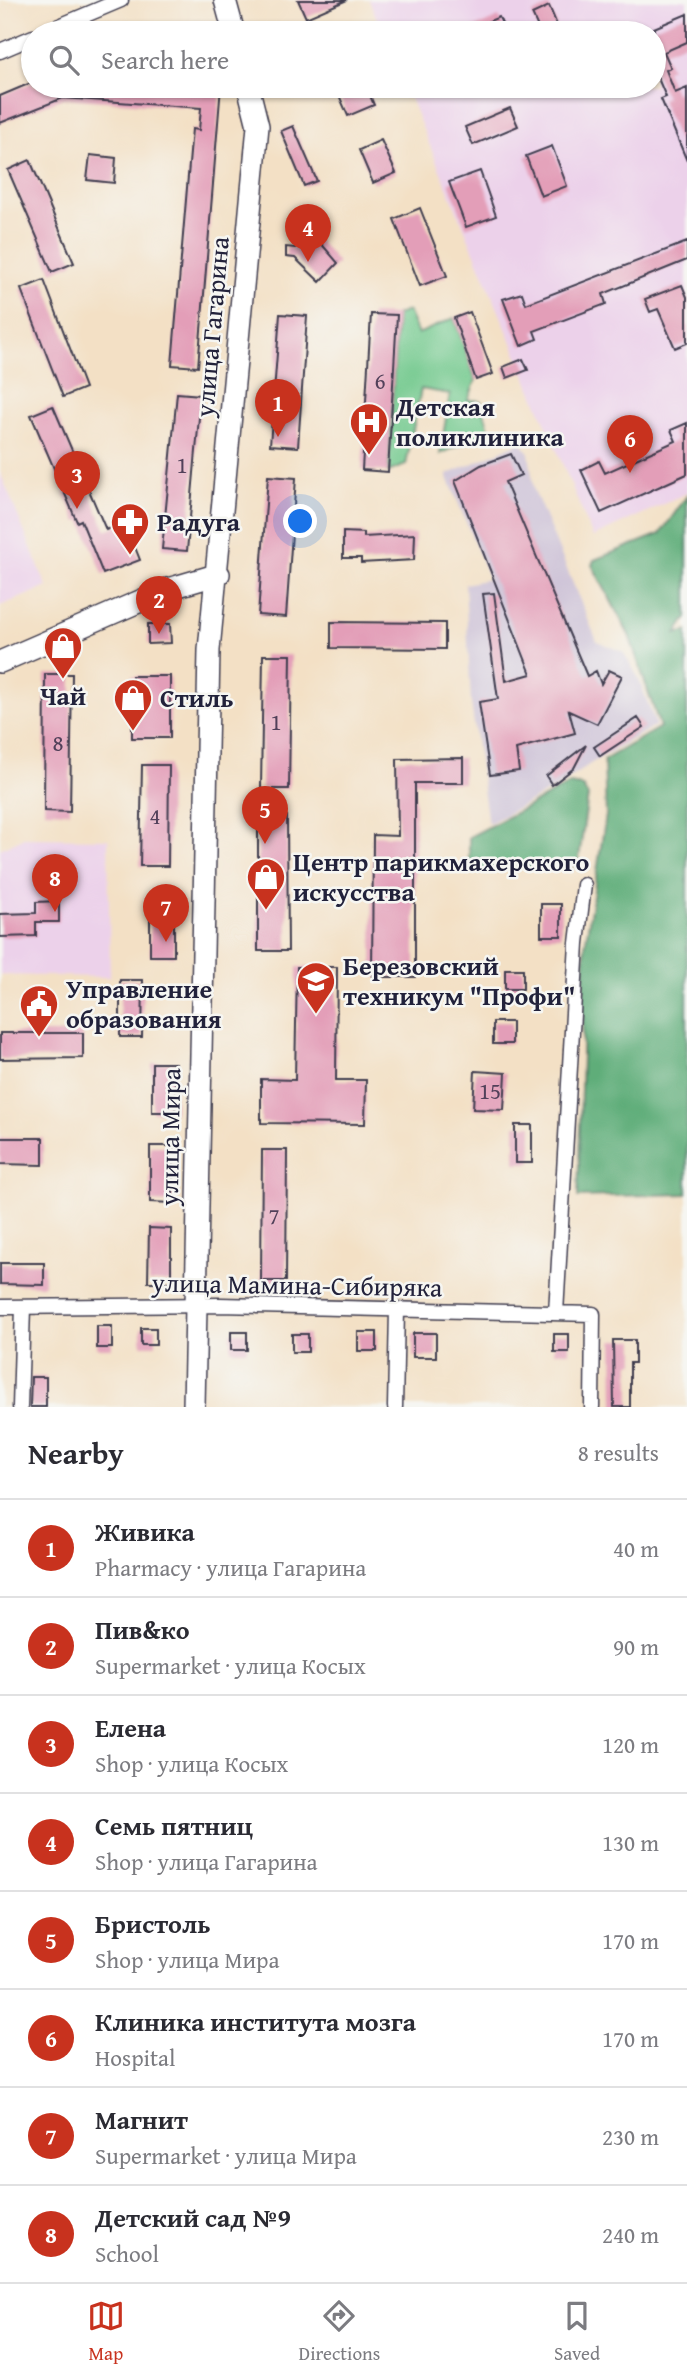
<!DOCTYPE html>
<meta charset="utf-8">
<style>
:root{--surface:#fff;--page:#f7f7f7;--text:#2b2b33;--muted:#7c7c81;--line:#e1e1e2;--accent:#c8321e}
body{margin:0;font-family:"Gentium Book Plus",serif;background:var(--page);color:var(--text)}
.you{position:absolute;left:301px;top:522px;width:24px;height:24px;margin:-18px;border:5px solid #fff;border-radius:50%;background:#1a73e8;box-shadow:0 0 0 10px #1a73e833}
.badge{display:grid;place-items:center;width:46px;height:46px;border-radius:50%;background:var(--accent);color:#fff;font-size:23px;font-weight:700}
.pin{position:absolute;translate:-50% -58px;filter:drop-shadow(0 2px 4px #0008)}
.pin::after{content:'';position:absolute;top:37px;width:24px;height:21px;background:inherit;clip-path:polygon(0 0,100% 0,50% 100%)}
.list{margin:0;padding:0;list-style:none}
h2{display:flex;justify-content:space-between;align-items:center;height:91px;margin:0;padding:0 28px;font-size:30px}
h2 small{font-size:23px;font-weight:400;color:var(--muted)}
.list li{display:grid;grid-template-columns:46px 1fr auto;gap:21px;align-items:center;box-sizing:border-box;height:98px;padding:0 28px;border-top:2px solid var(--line)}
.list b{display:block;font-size:26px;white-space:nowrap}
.list p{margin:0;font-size:23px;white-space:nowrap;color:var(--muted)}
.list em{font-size:23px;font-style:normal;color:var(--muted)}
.icon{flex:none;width:38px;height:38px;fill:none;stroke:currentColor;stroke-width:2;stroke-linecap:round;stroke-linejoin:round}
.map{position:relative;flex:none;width:687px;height:1407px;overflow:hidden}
.search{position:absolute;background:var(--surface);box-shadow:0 2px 5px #0004;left:21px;right:21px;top:21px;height:77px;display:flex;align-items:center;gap:18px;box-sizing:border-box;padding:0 24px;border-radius:38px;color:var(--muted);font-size:26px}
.sheet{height:875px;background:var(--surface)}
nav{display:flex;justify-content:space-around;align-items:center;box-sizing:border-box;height:98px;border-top:2px solid var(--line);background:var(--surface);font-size:19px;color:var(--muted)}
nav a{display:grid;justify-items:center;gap:4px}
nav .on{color:var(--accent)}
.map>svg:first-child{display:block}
</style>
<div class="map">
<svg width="687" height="1407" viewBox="0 0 687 1407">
<rect width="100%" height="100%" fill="#f6f6f2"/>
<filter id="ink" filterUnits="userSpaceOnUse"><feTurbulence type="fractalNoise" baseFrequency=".0143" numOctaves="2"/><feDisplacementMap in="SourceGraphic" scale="14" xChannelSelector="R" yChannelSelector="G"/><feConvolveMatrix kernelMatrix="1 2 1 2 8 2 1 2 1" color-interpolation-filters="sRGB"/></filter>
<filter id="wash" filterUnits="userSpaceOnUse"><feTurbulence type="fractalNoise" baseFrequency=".00686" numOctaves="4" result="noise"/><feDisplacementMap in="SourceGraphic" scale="28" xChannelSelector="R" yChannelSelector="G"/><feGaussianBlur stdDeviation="1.57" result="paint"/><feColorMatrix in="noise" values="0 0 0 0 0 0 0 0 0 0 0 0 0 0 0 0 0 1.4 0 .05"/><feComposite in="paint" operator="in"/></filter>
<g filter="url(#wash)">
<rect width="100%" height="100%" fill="#f3e0c5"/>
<path fill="#ecd1ea" d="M 369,0 L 687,0 L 687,493 L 593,537 L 405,86 L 654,86 L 654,33 L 383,33 Z
M 0,472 L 47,587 L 0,606 Z
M 23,838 L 108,839 L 110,977 L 0,975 L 0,849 Z"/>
<path fill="#cbbfd5" d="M 521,442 L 529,453 L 534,490 L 597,641 L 623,652 L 638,677 L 656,725 L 590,764 L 557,787 L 488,824 L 471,702 L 465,584 L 489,579 L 447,475 Z"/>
<path fill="#73c98e" stroke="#4a7664" stroke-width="2" d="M 408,311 L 418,334 L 454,318 L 476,380 L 468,400 L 481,401 L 490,432 L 440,454 L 450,394 L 421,389 L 406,465 L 388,472 L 397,315 Z"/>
<path fill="#5ead79" stroke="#40685a" stroke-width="2" d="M 687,496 L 687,618 L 676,634 L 687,631 L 687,1194 L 578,1197 L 585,946 L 606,815 L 604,760 L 660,727 L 629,635 L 592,565 L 594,560 L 660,534 Z
M 570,784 L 582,786 L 588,796 L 578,865 L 469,870 L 469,837 Z"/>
<g id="blocks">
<path fill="#e39eb8" d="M 298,0 L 347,0 L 306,18 Z
M 549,6 L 557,25 L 540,32 L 532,14 Z
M 687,14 L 687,42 L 664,52 L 671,68 L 666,70 L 675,93 L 687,88 L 687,161 L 661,99 L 666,97 L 654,69 L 654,28 Z
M 499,17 L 506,33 L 461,33 Z
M 33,82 L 33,86 L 221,86 L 198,367 L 172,365 L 192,129 L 199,130 L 201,108 L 63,98 L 0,123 L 0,96 Z
M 335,86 L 366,86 L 374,105 L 348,116 Z
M 510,108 L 518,126 L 473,145 L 465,127 Z
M 293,126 L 317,181 L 304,186 L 281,131 Z
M 381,140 L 396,173 L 373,183 L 359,150 Z
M 552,146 L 567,186 L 541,196 L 526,156 Z
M 90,155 L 116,158 L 114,183 L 87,180 Z
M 30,160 L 74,263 L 52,272 L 8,170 Z
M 480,171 L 496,216 L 466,227 L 449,182 Z
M 420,208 L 447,276 L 420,286 L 394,219 Z
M 312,233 L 338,263 L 320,282 L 295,258 L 286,257 L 286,247 L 295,248 Z
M 687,242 L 687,260 L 603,294 L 606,304 L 534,331 L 537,339 L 521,346 L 503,299 L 522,293 L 526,304 Z
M 44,280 L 85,388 L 63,397 L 21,289 Z
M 682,285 L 687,297 L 687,343 L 675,348 L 658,309 L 650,312 L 645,299 Z
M 470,312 L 493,374 L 476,380 L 454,318 Z
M 280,314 L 307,316 L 298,447 L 270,445 Z
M 371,314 L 397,315 L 388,472 L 362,470 Z
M 523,359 L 528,370 L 507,378 L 503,367 Z
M 177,393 L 201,395 L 187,551 L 162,549 Z
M 53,406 L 106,530 L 125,522 L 140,560 L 103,574 L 81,520 L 77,522 L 31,415 Z
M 687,423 L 687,474 L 601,513 L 581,470 L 599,461 L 605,473 L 676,441 L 671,430 Z
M 511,454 L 521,475 L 505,482 L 587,676 L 596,671 L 601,684 L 609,670 L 622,676 L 597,724 L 569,711 L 575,733 L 516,749 L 519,771 L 490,775 L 479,702 L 498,699 L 483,594 L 494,593 L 506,681 L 531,674 L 455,481 L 481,465 Z
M 268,476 L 296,478 L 286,617 L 258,615 Z
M 343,532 L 364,533 L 364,537 L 415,534 L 414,560 L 361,563 L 361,558 L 343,558 Z
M 331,622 L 445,623 L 445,649 L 331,648 Z
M 148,624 L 170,624 L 171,643 L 148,644 Z
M 263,655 L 291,655 L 289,789 L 261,789 Z
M 45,674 L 72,674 L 70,812 L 44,811 Z
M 132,676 L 170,676 L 170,738 L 132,738 Z
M 638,718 L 644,727 L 600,756 L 594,747 Z
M 586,745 L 574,768 L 552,785 L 546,776 Z
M 463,758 L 463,783 L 415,783 L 415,977 L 372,977 L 373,835 L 398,836 L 397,759 Z
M 142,765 L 169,765 L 168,866 L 140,866 Z
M 258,816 L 287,816 L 288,951 L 258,951 Z
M 150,900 L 174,900 L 174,956 L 150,956 Z
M 59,901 L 59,922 L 36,922 L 36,936 L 0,937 L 0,914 L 36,913 L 36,902 Z
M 541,904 L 561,904 L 561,936 L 541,936 Z
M 297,967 L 337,967 L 336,1080 L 366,1080 L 365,1124 L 261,1123 L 261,1079 L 295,1080 Z
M 505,969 L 523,969 L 523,989 L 505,989 Z
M 120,980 L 143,980 L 142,1037 L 120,1037 Z
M 493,1022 L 512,1022 L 512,1044 L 493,1044 Z
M 0,1033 L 83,1033 L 83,1058 L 0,1059 Z
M 152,1063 L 175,1063 L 175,1112 L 152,1112 Z
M 475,1071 L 506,1073 L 504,1110 L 473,1109 Z
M 515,1125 L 532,1125 L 532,1163 L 515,1163 Z
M 0,1138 L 43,1138 L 43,1165 L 0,1164 Z
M 150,1146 L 173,1146 L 173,1203 L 150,1202 Z
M 262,1150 L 287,1150 L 286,1281 L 261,1281 Z
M 149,1228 L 171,1229 L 171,1282 L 148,1282 Z
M 0,1263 L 44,1263 L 44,1285 L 0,1284 Z
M 97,1326 L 112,1326 L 112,1348 L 97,1348 Z
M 141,1328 L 156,1328 L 156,1345 L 141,1345 Z
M 231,1332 L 247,1332 L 247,1350 L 231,1350 Z
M 358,1332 L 377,1332 L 377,1351 L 358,1351 Z
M 413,1333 L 436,1333 L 436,1357 L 413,1357 Z
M 292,1334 L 308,1334 L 308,1352 L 292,1352 Z
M 554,1334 L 569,1334 L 569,1352 L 554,1352 Z
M 613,1340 L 635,1340 L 635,1363 L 630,1363 L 630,1407 L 614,1407 Z
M 31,1377 L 46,1377 L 46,1407 L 30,1407 Z"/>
</g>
</g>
<g filter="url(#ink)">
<use href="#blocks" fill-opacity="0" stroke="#413e50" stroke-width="2"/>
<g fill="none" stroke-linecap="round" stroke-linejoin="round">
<g stroke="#413e50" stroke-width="17">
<path id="street" d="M 43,33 L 121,0
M 0,51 L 33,37
M 0,1307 L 220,1305 L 593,1314 L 592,1407
M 556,1313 L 577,943 L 584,885
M 20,1407 L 23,1307
M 395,1407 L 397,1310"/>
</g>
<g stroke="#413e50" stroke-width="24">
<path id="secondary" d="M 225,0 L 234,33
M 0,662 L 168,589 L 219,574
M 194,1407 L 209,650 L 258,126 L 248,86"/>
</g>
<use href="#street" stroke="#fff" stroke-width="14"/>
<use href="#secondary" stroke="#fff" stroke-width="21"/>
</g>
</g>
<defs>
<g id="hospital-pin" transform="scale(2.0125)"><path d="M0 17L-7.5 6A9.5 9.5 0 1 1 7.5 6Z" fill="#c8321e" stroke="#f6f6f2"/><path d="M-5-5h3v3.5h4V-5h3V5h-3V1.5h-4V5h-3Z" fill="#fff"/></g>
<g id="pharmacy-pin" transform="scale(2.0125)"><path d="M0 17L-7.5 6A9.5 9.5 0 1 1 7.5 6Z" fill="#c8321e" stroke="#f6f6f2"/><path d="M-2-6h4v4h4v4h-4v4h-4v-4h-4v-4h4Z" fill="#fff"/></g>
<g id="shop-pin" transform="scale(2.0125)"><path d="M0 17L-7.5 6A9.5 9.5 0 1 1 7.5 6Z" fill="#c8321e" stroke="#f6f6f2"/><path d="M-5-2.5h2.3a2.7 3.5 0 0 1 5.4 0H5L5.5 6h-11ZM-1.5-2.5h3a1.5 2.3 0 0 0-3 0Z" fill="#fff"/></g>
<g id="university-pin" transform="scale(2.0125)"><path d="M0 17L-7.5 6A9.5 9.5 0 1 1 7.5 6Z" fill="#c8321e" stroke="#f6f6f2"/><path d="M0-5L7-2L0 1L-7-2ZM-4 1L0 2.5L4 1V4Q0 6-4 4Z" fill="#fff"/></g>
<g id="civic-pin" transform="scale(2.0125)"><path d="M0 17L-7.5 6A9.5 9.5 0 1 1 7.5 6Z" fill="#c8321e" stroke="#f6f6f2"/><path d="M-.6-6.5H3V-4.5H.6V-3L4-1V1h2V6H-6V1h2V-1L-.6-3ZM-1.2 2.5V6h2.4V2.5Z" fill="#fff"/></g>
</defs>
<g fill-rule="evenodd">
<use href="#hospital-pin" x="369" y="422"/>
<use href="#pharmacy-pin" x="130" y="522"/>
<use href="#shop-pin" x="63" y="646"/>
<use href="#shop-pin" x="133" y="698"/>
<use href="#shop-pin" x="266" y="877"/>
<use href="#university-pin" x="316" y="981"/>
<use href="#civic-pin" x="39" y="1004"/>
</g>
<g text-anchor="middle" stroke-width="5" stroke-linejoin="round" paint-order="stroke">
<g font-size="23" fill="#52415a">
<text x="380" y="389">6</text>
<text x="182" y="473">1</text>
<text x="276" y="730">1</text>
<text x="58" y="751">8</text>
<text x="155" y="824">4</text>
<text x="490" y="1099">15</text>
<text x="274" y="1224">7</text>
</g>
<g font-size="26" fill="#22223b" stroke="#f6f6f2">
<text transform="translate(212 327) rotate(-85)" y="9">улица Гагарина</text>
<text transform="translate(170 1137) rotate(-89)" y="9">улица Мира</text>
<text transform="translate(297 1285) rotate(1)" y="9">улица Мамина-Сибиряка</text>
</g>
<g font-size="26" font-weight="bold" fill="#22223b" stroke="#f6f6f2" text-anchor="start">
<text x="396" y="416">Детская<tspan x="396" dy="30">поликлиника</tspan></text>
<text x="157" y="531">Радуга</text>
<text x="63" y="705" text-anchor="middle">Чай</text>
<text x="160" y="707">Стиль</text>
<text x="293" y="871">Центр парикмахерского<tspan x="293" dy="30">искусства</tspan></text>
<text x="343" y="975">Березовский<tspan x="343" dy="30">техникум "Профи"</tspan></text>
<text x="66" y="998">Управление<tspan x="66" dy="30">образования</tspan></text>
</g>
</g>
</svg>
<div class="you"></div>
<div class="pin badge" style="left:278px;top:437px">1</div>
<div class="pin badge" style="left:159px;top:634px">2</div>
<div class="pin badge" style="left:77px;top:509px">3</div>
<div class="pin badge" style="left:308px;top:262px">4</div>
<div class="pin badge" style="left:265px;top:844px">5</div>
<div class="pin badge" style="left:630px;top:473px">6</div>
<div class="pin badge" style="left:166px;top:942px">7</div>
<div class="pin badge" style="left:55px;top:912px">8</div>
<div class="search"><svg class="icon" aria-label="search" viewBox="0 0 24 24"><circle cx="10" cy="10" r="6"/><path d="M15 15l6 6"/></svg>Search here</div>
</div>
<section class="sheet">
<h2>Nearby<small>8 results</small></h2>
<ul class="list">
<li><span class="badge">1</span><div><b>Живика</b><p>Pharmacy · улица Гагарина</p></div><em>40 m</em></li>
<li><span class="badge">2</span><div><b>Пив&amp;ко</b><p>Supermarket · улица Косых</p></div><em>90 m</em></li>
<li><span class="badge">3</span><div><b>Елена</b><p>Shop · улица Косых</p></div><em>120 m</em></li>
<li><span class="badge">4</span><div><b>Семь пятниц</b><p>Shop · улица Гагарина</p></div><em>130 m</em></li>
<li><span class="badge">5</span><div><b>Бристоль</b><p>Shop · улица Мира</p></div><em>170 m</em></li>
<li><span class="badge">6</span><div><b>Клиника института мозга</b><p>Hospital</p></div><em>170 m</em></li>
<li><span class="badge">7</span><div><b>Магнит</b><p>Supermarket · улица Мира</p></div><em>230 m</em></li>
<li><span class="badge">8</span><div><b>Детский сад №9</b><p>School</p></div><em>240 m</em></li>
</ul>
</section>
<nav>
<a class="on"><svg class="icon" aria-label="map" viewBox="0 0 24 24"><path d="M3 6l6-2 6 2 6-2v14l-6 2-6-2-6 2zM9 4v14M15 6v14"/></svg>Map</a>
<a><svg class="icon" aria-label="directions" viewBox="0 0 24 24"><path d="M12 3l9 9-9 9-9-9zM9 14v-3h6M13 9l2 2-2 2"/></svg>Directions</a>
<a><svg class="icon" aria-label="saved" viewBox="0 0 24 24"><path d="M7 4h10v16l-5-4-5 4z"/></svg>Saved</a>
</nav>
